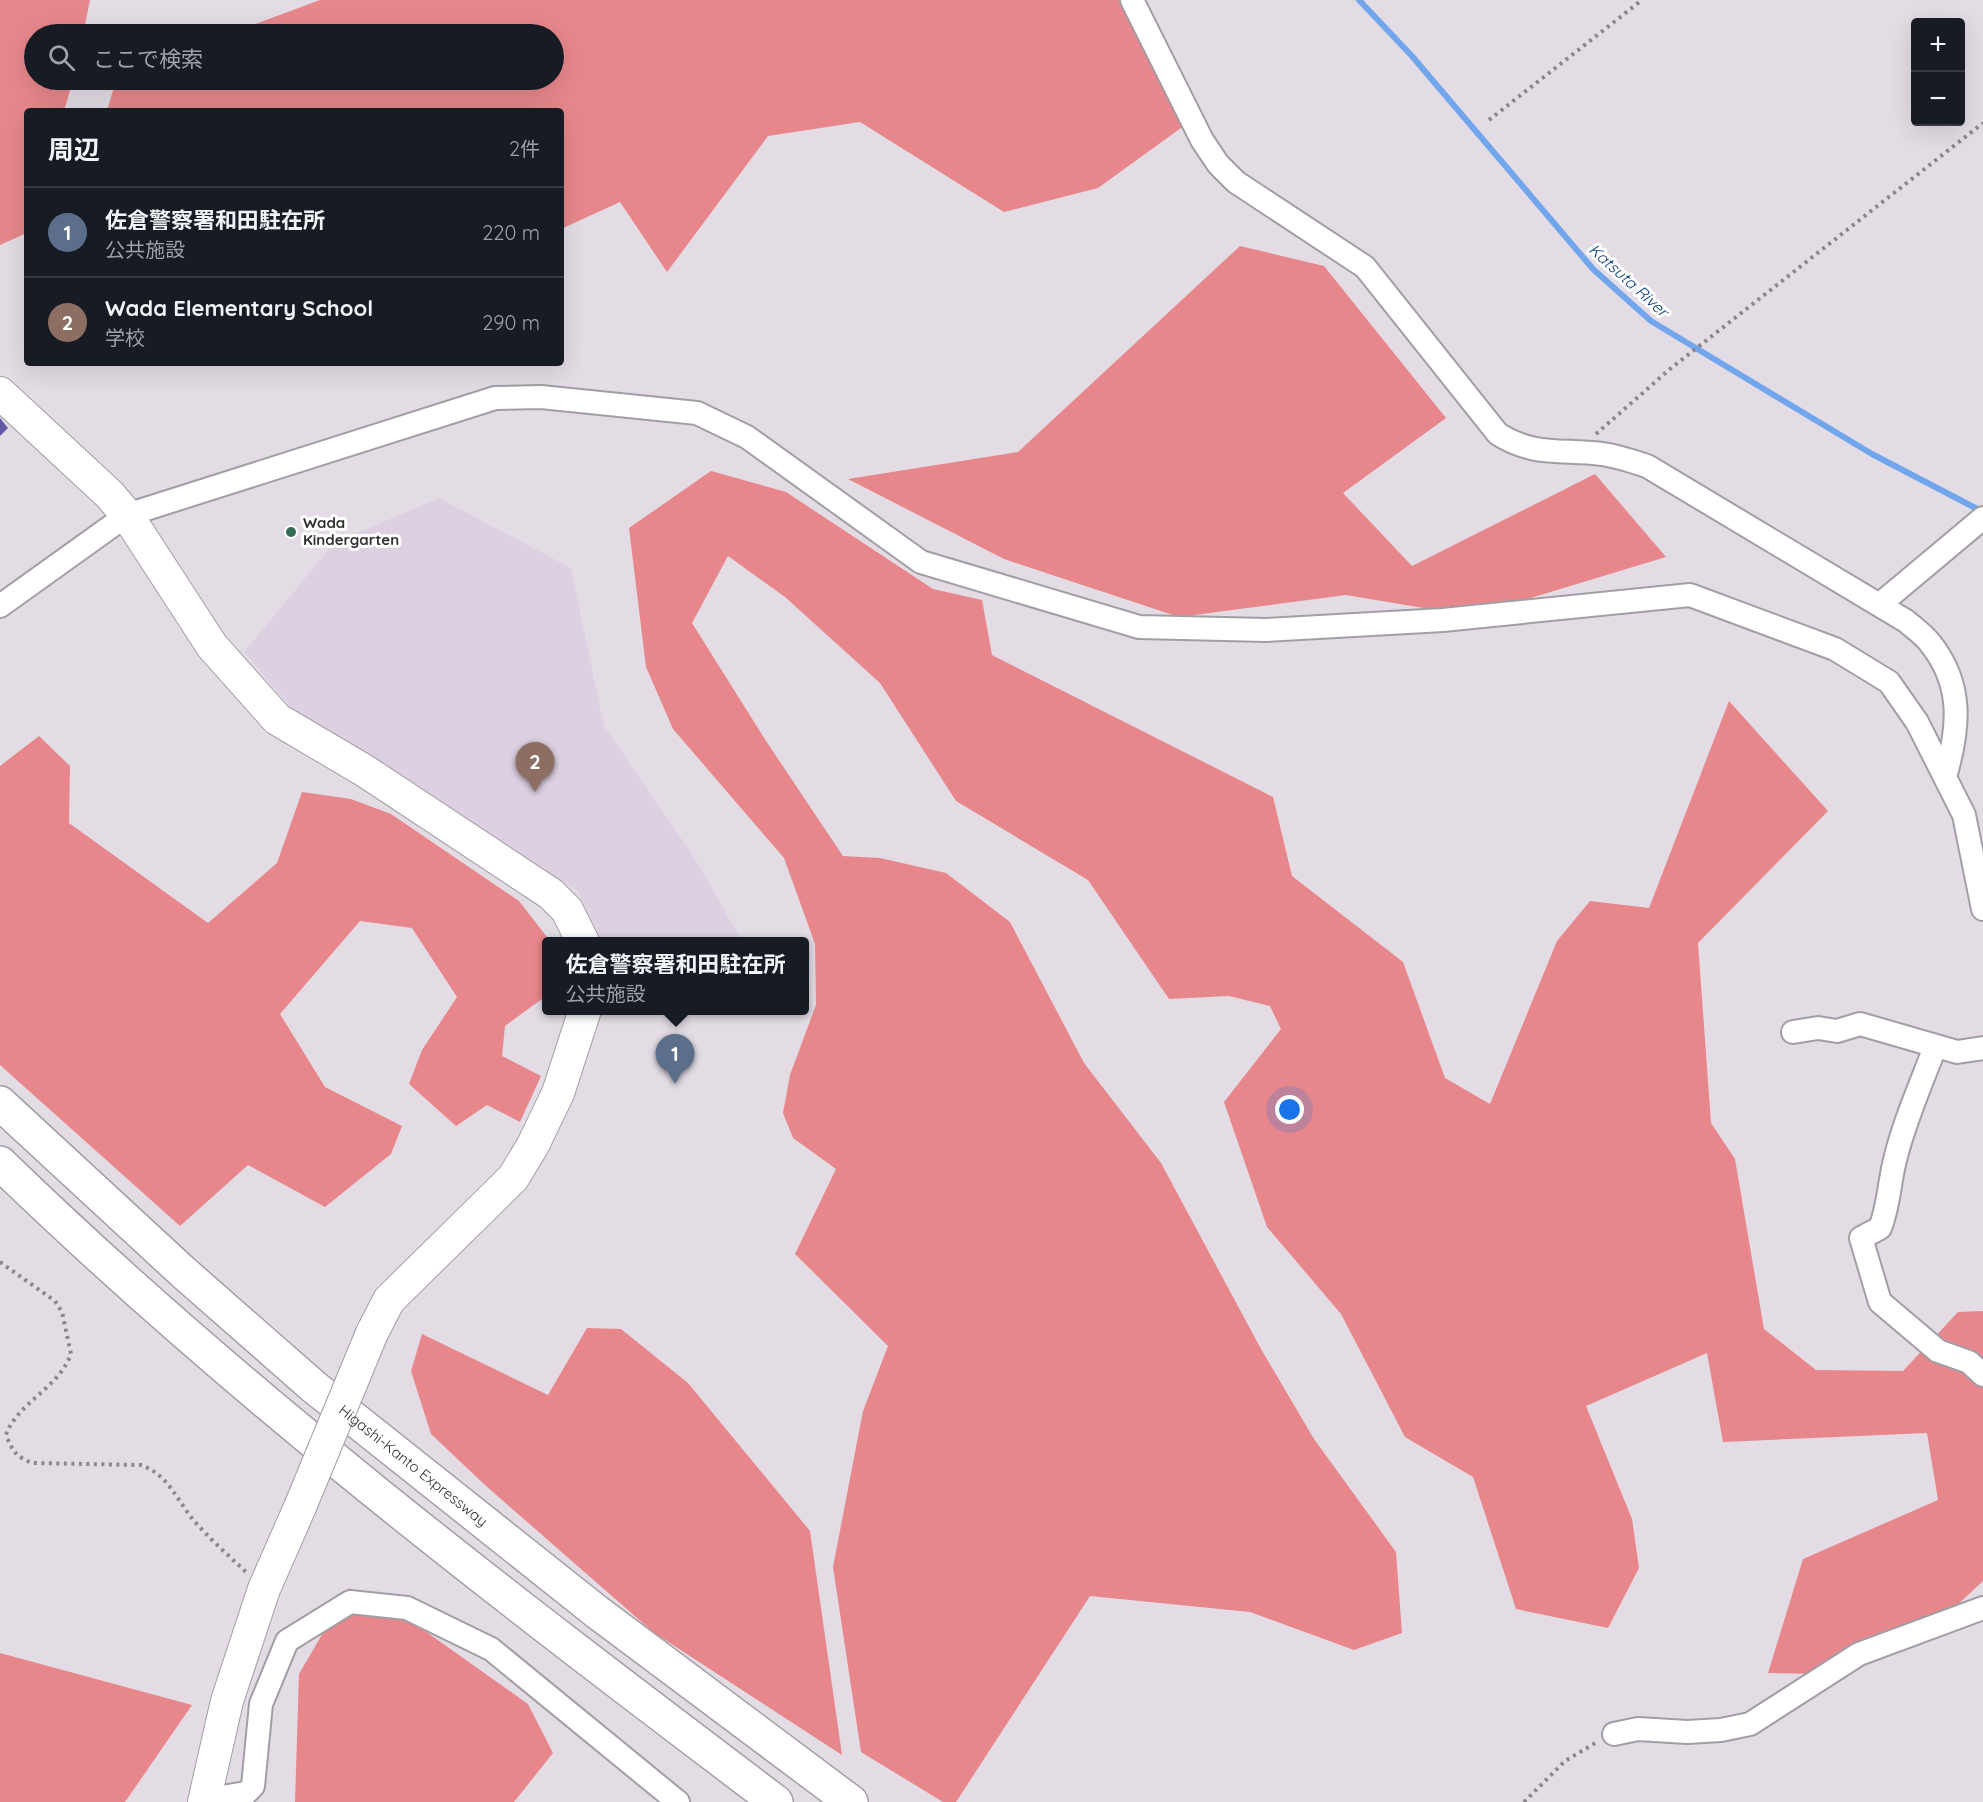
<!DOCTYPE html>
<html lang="ja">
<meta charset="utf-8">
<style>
:root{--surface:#171b24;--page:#242831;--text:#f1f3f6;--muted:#9ea1a6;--line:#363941;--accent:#7c3aed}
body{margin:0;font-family:Quicksand,"Noto Sans JP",sans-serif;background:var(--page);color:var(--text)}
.controls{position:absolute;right:18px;top:18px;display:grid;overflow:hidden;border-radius:6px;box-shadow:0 6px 24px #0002}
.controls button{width:54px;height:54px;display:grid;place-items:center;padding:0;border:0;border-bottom:2px solid var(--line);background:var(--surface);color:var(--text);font:30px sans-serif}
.you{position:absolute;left:1290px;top:1110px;width:21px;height:21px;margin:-15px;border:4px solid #fff;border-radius:50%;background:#1a73e8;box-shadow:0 0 0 9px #1a73e833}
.badge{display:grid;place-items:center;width:39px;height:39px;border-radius:50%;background:var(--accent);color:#fff;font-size:20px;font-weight:700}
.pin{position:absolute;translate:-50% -50px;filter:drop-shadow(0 2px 3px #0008)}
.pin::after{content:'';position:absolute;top:32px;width:21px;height:18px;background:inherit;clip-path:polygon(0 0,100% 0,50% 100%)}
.popup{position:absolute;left:542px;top:937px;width:267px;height:78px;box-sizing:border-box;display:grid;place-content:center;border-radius:6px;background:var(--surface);filter:drop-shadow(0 2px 4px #0005);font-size:20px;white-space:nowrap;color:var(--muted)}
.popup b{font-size:22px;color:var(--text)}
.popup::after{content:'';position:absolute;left:50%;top:100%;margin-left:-12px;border:12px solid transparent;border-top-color:var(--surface)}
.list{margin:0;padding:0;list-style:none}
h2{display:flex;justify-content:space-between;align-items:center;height:78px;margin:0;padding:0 24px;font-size:26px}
h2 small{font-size:20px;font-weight:400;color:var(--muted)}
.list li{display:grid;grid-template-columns:39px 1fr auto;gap:18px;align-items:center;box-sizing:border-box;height:90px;padding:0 24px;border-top:2px solid var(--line)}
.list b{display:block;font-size:22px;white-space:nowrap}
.list p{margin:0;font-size:20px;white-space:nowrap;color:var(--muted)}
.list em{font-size:20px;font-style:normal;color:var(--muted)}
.icon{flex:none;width:33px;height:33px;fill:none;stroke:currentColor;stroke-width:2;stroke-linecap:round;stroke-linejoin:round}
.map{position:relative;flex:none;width:1983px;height:1802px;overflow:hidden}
.search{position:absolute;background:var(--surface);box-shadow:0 6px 24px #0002;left:24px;top:24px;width:540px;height:66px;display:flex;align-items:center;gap:15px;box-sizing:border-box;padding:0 21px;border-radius:33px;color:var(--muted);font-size:22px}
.panel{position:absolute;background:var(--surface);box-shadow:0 6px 24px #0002;left:24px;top:108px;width:540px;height:258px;border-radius:6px}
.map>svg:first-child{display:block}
</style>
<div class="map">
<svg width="1983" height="1802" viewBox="0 0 1983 1802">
<rect width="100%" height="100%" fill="#e3dce5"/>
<path fill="#ddd1e1" d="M 439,498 L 571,568 L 604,726 L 694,857 L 742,941 L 599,941 L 578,891 L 293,710 L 244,652 L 334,543 Z"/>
<path fill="#e7878b" d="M 0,0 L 90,0 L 83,34 L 34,34 L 34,80 L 73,80 L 64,111 L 27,111 L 27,233 L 0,245 Z
M 320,0 L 1122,0 L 1192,120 L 1098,188 L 1004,212 L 860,122 L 768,136 L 667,272 L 620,202 L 561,229 L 561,111 L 107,111 L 116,80 L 554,80 L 554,34 L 228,34 Z
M 1240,246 L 1324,266 L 1446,418 L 1343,493 L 1412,566 L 1595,474 L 1666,557 L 1471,616 L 1346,595 L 1179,617 L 1004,559 L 848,479 L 1018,452 Z
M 711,471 L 786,492 L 933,589 L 982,600 L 992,655 L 1273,797 L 1292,876 L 1403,962 L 1445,1078 L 1490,1104 L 1557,941 L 1590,901 L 1649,908 L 1729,701 L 1828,811 L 1698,943 L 1711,1123 L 1735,1159 L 1764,1329 L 1816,1370 L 1903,1371 L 1958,1312 L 1983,1311 L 1983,1581 L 1937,1624 L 1826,1674 L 1768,1673 L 1803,1559 L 1938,1500 L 1927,1433 L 1723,1442 L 1707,1353 L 1586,1406 L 1632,1519 L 1639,1568 L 1608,1628 L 1516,1609 L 1473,1477 L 1405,1437 L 1341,1314 L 1267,1227 L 1224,1102 L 1281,1029 L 1270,1006 L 1229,996 L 1169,999 L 1088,880 L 956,801 L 880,683 L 785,597 L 728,556 L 692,623 L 768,744 L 843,856 L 880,858 L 946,873 L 1010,922 L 1084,1063 L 1161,1163 L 1261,1349 L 1314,1439 L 1396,1552 L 1402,1633 L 1354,1650 L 1250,1612 L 1090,1596 L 956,1802 L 943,1802 L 861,1752 L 833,1567 L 863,1411 L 888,1346 L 795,1254 L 836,1169 L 793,1138 L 783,1113 L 790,1075 L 816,1005 L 815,944 L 784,858 L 673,729 L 646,667 L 629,528 Z
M 39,736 L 70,766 L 69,823 L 208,923 L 277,863 L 302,792 L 351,799 L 391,814 L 519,901 L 550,941 L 546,942 L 546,996 L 505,1026 L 502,1056 L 541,1076 L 520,1122 L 487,1105 L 456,1126 L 409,1084 L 422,1050 L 457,997 L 412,928 L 360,921 L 280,1014 L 325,1087 L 402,1126 L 391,1154 L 325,1207 L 248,1165 L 180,1226 L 0,1065 L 0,766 Z
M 587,1328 L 621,1329 L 688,1383 L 810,1531 L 842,1755 L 653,1632 L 485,1485 L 431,1434 L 411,1371 L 422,1334 L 548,1395 Z
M 349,1588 L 418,1626 L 528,1704 L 553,1753 L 514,1802 L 295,1802 L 299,1674 Z
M 0,1653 L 192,1705 L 125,1802 L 0,1802 Z"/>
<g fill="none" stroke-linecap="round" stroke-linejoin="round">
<path stroke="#71a5ec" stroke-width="6" d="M 1359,0 L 1411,55 L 1593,269 L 1651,321 L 1872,454 L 1983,512"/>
</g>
<path fill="#635aa6" d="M 0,418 L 8,428 L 0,436 Z"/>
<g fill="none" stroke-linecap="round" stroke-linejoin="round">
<g stroke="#a39da6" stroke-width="26">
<path id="street" d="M 1132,0 L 1202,140 L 1218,164 L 1236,182 L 1365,267 L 1498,434 C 1535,457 1561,449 1602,454 C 1617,456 1632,461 1647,466 L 1906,621 C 1914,628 1924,635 1930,643 C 1964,685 1959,729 1945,777
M 1879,605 L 1983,518
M 0,606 L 127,515 L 495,398 L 541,397 L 697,413 L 747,437 L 921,562 L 1139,627 L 1266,630 L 1443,620 L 1690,595 L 1835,649 L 1889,682 L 1917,722 L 1964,815 L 1983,909
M 1793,1032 L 1818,1028 L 1837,1031 L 1860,1024 L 1957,1052 L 1983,1048
M 1935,1047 C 1921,1084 1904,1122 1895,1160 C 1889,1183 1889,1206 1880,1228 L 1861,1238 L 1880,1302 L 1938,1351 L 1969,1362 L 1983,1375
M 1614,1734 L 1638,1729 L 1687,1732 L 1721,1730 L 1750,1724 L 1859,1654 L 1983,1608
M 204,1800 L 246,1793 L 253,1786 L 261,1704 L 287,1641 L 350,1602 L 407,1608 L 491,1649 L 678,1802"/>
</g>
<g stroke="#a39da6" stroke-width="34">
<path id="secondary" d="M 0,393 L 110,495 L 127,515 L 212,646 L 277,719 L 365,771 L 551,894 L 567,910 L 583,942
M 372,1333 L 389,1300 L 513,1178 L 533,1145 L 558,1093 L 585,1010
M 204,1802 L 227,1701 L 264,1589 L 300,1507"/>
</g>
<g stroke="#a39da6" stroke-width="36">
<g id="highway">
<path id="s1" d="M 0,1103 L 183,1272 L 314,1387 L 597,1612 L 851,1802"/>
<path d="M 0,1163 C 241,1397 509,1600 776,1802"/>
</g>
</g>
<path stroke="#8b868d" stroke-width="4" stroke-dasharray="3 4.5" stroke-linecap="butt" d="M 1489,120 L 1642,0
M 1596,434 L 1670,369 L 1983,123
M 0,1262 L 55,1301 L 62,1312 L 71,1354 C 58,1389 17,1403 6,1435 C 12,1450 16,1457 32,1463 L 141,1465 C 169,1475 177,1501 195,1522 C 211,1540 229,1556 246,1572
M 1524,1802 L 1565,1761 L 1597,1742"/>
<use href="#street" stroke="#fff" stroke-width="22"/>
<use href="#secondary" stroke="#fff" stroke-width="32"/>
<use href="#highway" stroke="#fff" stroke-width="33"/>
<g stroke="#a39da6" stroke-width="34" stroke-linecap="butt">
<path id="secondary-bridge" d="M 300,1507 L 372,1333"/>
</g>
<use href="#secondary-bridge" stroke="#fff" stroke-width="32"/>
</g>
<circle fill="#336d56" stroke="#fff" stroke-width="2" cx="291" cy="532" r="6"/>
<g text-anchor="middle" stroke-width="6" stroke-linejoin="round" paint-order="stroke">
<g font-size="15" font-weight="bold" fill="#333034" stroke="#fff" text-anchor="start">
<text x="303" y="528">Wada<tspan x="303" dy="17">Kindergarten</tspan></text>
</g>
<g font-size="15" fill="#333034" stroke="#fff">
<text dy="5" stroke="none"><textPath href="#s1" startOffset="550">Higashi-Kanto Expressway</textPath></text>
</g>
<g font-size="16" font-style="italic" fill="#083d7b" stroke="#fff">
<text transform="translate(1629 280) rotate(42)" y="6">Katsuta River</text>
</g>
</g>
</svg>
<div class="controls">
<button>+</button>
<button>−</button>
</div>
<div class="you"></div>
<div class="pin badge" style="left:675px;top:1084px;background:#5c6f8a">1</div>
<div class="popup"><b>佐倉警察署和田駐在所</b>公共施設</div>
<div class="pin badge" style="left:535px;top:792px;background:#8d6e63">2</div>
<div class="search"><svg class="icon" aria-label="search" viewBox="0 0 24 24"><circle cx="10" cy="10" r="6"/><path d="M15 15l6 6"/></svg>ここで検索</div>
<section class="panel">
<h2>周辺<small>2件</small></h2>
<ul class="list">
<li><span class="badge" style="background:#5c6f8a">1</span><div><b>佐倉警察署和田駐在所</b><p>公共施設</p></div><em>220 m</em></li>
<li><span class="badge" style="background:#8d6e63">2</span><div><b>Wada Elementary School</b><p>学校</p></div><em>290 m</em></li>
</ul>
</section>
</div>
